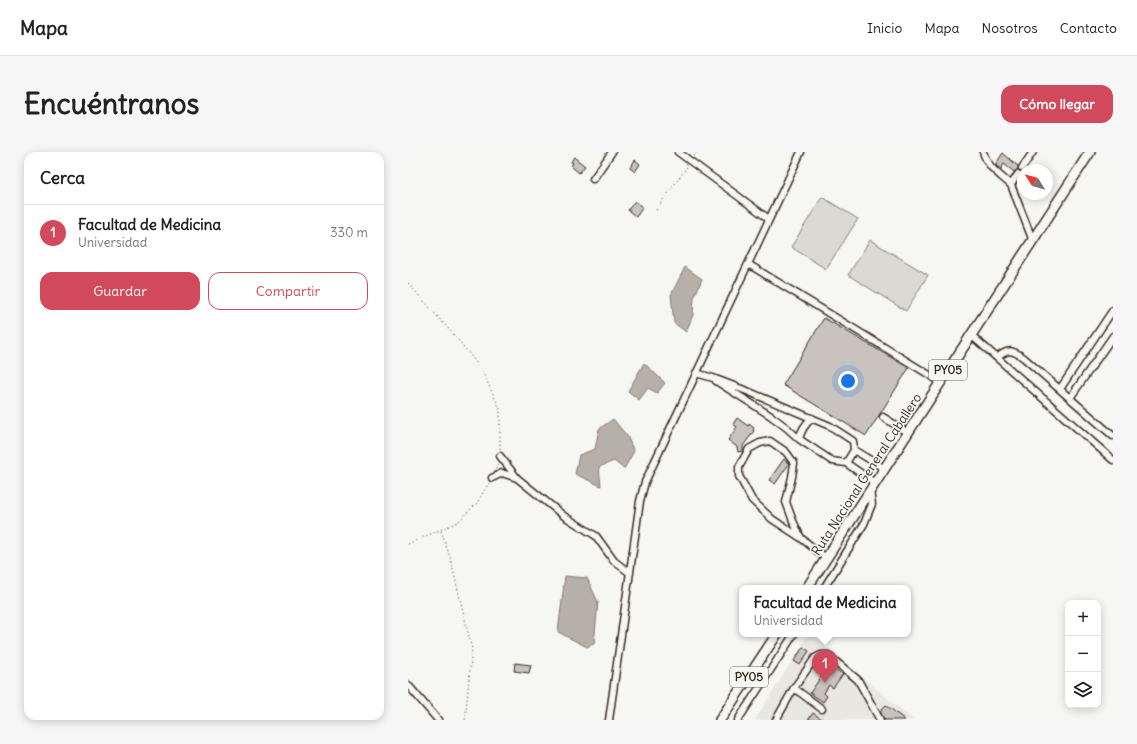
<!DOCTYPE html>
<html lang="es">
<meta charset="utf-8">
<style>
:root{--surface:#fff;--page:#f6f6f6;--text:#222;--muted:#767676;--line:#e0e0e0;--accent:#d1495b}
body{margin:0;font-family:Delius,sans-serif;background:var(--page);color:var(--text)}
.controls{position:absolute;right:12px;bottom:12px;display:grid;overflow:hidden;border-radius:8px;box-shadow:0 2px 10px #0003}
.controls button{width:36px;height:36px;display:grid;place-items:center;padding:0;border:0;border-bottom:1px solid var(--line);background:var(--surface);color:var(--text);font:20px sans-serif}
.compass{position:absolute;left:609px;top:12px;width:36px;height:36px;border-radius:50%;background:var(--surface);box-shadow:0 2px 10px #0003;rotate:307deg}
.you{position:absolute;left:440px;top:229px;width:14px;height:14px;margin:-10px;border:3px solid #fff;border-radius:50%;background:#1a73e8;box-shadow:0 0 0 6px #1a73e833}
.badge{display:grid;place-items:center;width:26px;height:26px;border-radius:50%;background:var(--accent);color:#fff;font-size:13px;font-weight:700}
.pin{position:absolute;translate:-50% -33px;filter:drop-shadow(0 1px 2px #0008)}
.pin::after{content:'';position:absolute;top:21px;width:14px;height:12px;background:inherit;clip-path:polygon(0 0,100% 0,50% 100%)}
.popup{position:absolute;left:331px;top:433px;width:172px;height:52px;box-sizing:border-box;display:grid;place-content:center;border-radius:8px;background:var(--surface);filter:drop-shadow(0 1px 3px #0005);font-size:13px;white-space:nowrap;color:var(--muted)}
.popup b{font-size:15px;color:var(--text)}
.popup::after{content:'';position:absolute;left:50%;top:100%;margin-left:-8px;border:8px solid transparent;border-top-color:var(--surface)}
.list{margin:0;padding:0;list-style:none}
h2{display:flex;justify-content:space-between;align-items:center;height:52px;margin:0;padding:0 16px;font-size:17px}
h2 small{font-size:13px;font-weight:400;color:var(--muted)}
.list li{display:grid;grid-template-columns:26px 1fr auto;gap:12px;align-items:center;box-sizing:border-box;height:56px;padding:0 16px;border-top:1px solid var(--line)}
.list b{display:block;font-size:15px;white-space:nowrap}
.list p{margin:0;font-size:13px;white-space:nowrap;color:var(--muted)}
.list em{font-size:13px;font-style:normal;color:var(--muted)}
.actions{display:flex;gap:8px;padding:12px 16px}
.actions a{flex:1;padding:9px 0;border:1px solid var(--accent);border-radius:12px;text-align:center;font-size:14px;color:var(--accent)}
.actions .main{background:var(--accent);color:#fff}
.icon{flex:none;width:22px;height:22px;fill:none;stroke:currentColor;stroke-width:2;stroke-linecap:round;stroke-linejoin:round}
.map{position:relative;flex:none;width:705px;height:568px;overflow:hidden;border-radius:12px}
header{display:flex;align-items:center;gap:24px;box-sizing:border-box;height:56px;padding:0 20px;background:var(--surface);border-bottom:1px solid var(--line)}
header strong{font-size:19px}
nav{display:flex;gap:22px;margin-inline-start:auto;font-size:14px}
.intro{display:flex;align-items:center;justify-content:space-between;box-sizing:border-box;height:96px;padding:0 24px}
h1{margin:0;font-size:28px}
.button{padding:10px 18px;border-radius:12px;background:var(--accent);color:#fff;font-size:14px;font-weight:700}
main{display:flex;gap:24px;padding:0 24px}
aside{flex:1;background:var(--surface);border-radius:12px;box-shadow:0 2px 10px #0003}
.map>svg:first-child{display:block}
</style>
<header>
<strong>Mapa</strong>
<nav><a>Inicio</a><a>Mapa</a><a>Nosotros</a><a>Contacto</a></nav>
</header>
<div class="intro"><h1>Encuéntranos</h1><a class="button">Cómo llegar</a></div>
<main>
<aside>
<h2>Cerca<small></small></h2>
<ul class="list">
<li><span class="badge">1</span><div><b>Facultad de Medicina</b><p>Universidad</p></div><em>330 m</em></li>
</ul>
<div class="actions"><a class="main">Guardar</a><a>Compartir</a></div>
</aside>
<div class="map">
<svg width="705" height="568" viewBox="0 0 705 568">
<rect width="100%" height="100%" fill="#f6f6f2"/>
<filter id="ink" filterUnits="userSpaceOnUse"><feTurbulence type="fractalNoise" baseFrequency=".025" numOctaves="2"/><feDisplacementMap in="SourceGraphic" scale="8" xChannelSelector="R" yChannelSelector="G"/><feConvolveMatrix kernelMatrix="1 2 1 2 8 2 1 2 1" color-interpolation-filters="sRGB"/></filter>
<g filter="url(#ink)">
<path fill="#e8e7e2" d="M 401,482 L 404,482 L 505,568 L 347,568 Z"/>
<path fill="#dad9d3" stroke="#8a8278" d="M 414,45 L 450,67 L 418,117 L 383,95 Z
M 462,88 L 520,123 L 498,159 L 440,123 Z"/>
<path fill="#b6b0a9" stroke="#857a71" d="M 277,115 L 294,127 L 286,146 L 285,163 L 278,180 L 266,171 L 263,143 Z
M 236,211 L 257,231 L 249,241 L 240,236 L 231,248 L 220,239 Z
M 205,267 L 219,284 L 226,299 L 216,317 L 206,309 L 191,315 L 193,334 L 167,322 L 171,303 L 187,297 L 191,277 Z
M 157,424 L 179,426 L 190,450 L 186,492 L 179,495 L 150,480 Z"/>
<path fill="#c8c3be" stroke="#3b2a1e" d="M 595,1 L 610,14 L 610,18 L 606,20 L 596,12 L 593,17 L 587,13 Z
M 166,5 L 177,14 L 171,21 L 163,14 L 165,11 L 163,10 Z
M 227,8 L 232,12 L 227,20 L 222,16 Z
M 227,49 L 235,55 L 228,65 L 220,58 Z
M 416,166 L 501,216 L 458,284 L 375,233 Z
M 329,266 L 340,274 L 341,272 L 346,276 L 345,278 L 346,279 L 335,294 L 335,299 L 330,300 L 329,295 L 320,288 L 329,275 L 325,272 Z
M 376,307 L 381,312 L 367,332 L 361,328 Z
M 395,495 L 401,499 L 392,513 L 386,509 Z
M 107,511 L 123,513 L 121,521 L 106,519 Z
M 424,515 L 435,522 L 425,536 L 421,533 L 416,541 L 419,544 L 415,550 L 402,541 L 417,519 L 420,521 Z
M 478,553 L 497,568 L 476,568 L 472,559 Z
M 405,561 L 415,568 L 400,568 Z"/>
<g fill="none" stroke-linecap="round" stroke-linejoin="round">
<g stroke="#3b2a1e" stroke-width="9">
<path id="minor" d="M 270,0 L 361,67
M 575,0 C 580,16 591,22 603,33
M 614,16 L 625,0
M 610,22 L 603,33 L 625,89
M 185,27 L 204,0
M 340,112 L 533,230
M 563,183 L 705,308
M 589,206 C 600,196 605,198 616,206 L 705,284
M 288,221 L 305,226 L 339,239 L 422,274 L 445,289 L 446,298 L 477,317
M 308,229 L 363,264 L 379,276 L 391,287 L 424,309 L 438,311 L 467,331
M 652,237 L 705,158
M 662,246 L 705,184
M 475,265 L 500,281
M 391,287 C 393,279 397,272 404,266
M 92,304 L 109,326 L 156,364 L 188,384 L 206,409 L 222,421
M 438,311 L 446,298
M 84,326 L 94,321 L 109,326
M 393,386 L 364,367 L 344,348 L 331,324 L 331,315 L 341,297 L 352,291 L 362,289 L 378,300 L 386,311 L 384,325 L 378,350 L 385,369 L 393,386 L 418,406
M 416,436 L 456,372 L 464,352 L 462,339
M 0,533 L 30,568
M 386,536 L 414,557
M 201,568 L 232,349 L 237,330 L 393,0
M 330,568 L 386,482
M 368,568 L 386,536 L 407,506 L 413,503 L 420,503 L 450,528 L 472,568"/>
</g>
<g stroke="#3b2a1e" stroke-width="12">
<path id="highway" d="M 399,436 L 682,0
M 312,568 L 369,482"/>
</g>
<path stroke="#3b2a1e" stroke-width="1" stroke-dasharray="1 3" stroke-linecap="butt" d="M 286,4 L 290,0
M 248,58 L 279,15
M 0,131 L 52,190 L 73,217 L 92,257 L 92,298
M 88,317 L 90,310
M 33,379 L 42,405 L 64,497 L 57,568
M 0,392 L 50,370 L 69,351 L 81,331"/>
<use href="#minor" stroke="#f6f6f2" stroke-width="6"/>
<use href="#highway" stroke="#f6f6f2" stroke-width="9"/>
</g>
</g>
<g text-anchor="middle" stroke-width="3.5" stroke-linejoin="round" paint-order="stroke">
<g fill="#f6f6f2" stroke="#73675e" stroke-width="1">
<rect x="521" y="208" width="38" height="20" rx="3"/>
<rect x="322" y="515" width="38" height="20" rx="3"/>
</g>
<g font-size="12" font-weight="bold" fill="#3b2a1e">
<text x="540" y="222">PY05</text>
<text x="341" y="529">PY05</text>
</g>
<g font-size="13" fill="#3b2a1e" stroke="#f6f6f2">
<text transform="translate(458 322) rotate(-57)" y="5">Ruta Nacional General Caballero</text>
</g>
</g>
</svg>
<div class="controls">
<button>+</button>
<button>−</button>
<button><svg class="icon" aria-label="layers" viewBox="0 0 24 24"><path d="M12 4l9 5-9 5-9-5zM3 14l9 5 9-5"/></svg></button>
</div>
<svg class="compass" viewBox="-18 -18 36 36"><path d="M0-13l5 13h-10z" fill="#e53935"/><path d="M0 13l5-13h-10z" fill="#767676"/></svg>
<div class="you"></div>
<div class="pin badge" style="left:417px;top:531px">1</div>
<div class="popup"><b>Facultad de Medicina</b>Universidad</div>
</div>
</main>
